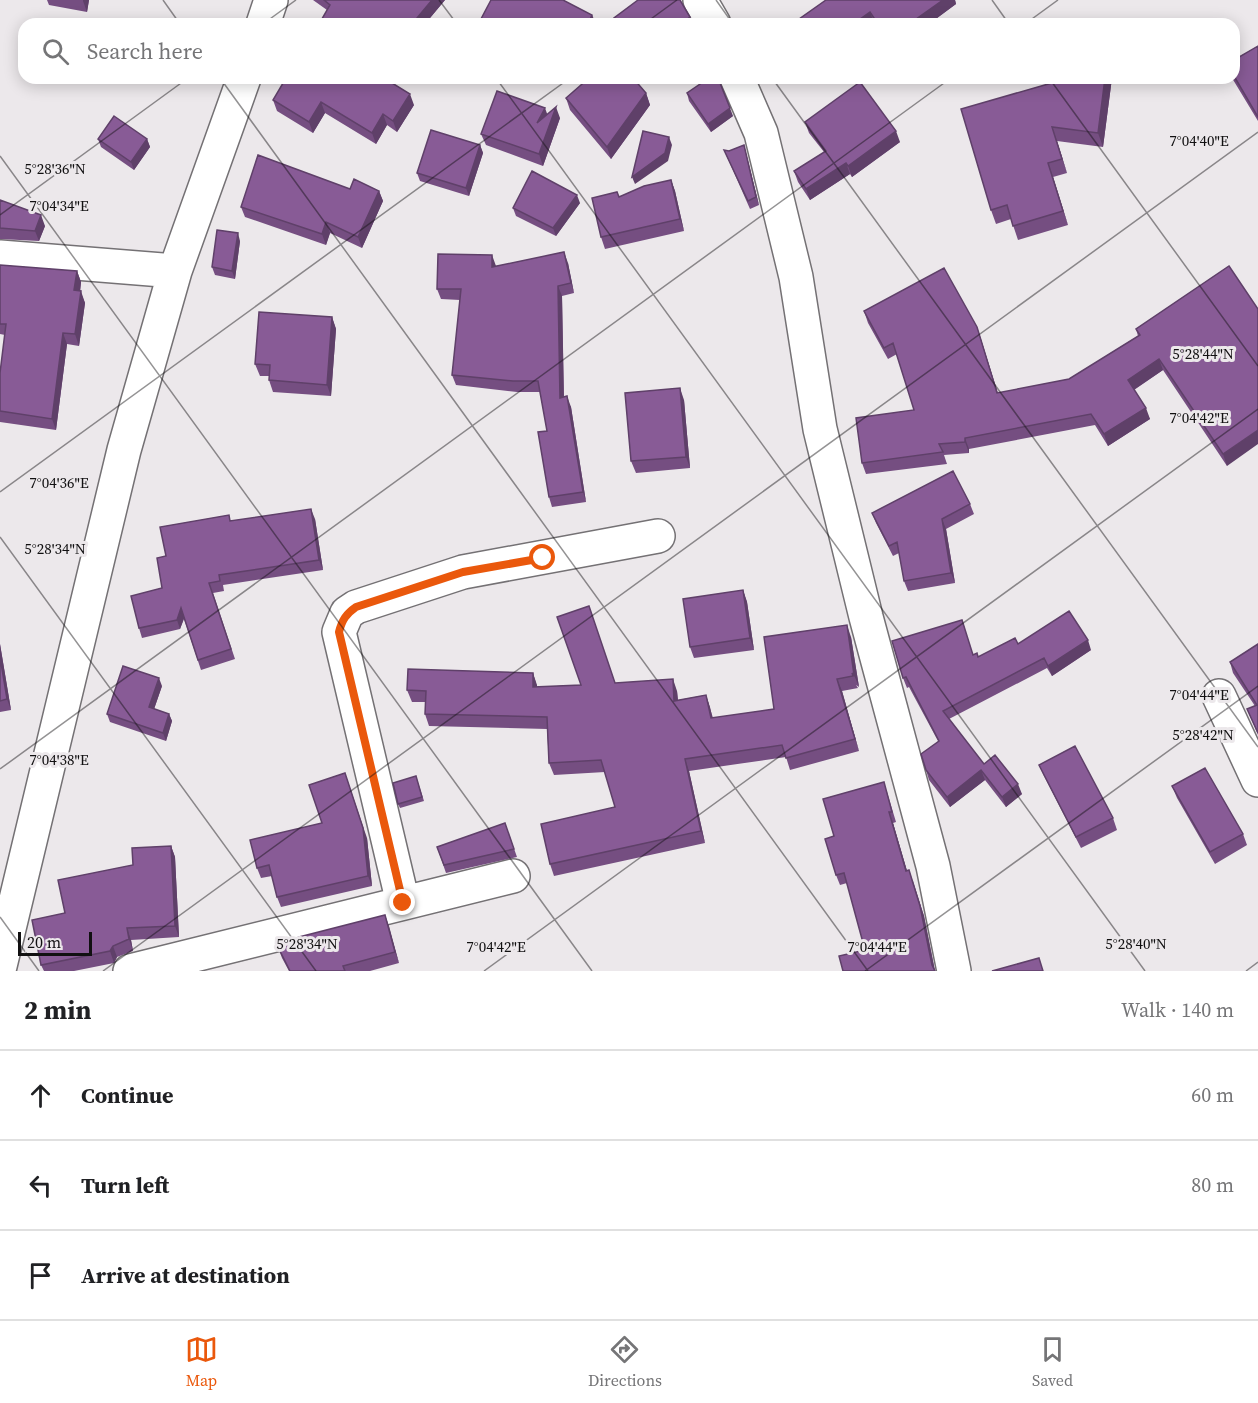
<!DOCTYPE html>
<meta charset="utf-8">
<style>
:root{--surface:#fff;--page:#f6f6f6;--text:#202124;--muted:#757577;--line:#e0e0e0;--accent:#ea580c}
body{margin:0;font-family:"Source Serif 4",serif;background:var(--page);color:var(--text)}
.scale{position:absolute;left:18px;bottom:15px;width:74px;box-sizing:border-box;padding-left:6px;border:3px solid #111011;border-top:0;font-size:16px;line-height:21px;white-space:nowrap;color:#111011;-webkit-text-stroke:4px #ece8eb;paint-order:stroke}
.stop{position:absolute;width:18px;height:18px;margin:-14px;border:4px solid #ea580c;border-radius:50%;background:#fff}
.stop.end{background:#ea580c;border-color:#fff;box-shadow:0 2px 6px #0008}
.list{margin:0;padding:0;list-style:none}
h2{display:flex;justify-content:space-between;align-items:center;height:78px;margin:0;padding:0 24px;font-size:26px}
h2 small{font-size:20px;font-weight:400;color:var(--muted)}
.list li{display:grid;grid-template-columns:39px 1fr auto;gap:18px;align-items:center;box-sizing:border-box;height:90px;padding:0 24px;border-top:2px solid var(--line)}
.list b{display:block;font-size:22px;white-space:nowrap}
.list em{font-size:20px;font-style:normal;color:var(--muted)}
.icon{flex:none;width:33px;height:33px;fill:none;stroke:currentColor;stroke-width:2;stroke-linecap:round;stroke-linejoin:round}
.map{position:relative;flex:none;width:1258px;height:971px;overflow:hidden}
.search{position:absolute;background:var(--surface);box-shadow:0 3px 15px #0003;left:18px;right:18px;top:18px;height:66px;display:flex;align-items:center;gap:15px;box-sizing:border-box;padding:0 21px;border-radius:18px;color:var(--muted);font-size:22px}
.sheet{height:348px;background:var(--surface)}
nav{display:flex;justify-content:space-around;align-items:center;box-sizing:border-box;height:84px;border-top:2px solid var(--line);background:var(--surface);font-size:16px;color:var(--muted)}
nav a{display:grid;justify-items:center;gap:3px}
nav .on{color:var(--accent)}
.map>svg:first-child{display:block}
</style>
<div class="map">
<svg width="1258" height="971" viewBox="0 0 1258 971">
<rect width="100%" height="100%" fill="#ece8eb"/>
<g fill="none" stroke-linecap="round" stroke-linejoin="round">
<g stroke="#747174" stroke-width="36">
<path id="minor" d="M 700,0 L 714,24
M 263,24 L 271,0
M 737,78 L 761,133 L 796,277 L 820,429 L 866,617 L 933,866 L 954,971
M 0,257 L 175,271
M 1219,696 L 1258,780
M 403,903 L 339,632 L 347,613 L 356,607 L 463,572 L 658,536
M 0,966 L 124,450 L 175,271 L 244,78
M 130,971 L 513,876"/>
</g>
<use href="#minor" stroke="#fff" stroke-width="33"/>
</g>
<path fill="#754e81" d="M 47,0 L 89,0 L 87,12 L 49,5 Z
M 313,0 L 445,0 L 425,24 L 327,10 Z
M 826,0 L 955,0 L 956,4 L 929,24 L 792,24 Z
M 592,15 L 596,24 L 483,24 L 481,19 Z
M 1258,46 L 1258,121 L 1232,78 L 1234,78 L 1234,60 Z
M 1063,78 L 1112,78 L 1103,147 L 1057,141 L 1067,173 L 1053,177 L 1068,225 L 1018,240 L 1011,219 L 996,224 L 991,210 L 1062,80 Z
M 646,93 L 650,105 L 611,159 L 570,110 L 566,98 Z
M 687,93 L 733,116 L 711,132 L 689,101 Z
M 273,100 L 414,105 L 397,132 L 387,125 L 376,144 L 325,113 L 313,133 L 277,111 Z
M 547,114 L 560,118 L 543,166 L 486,145 L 481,134 Z
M 805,122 L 900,142 L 852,177 L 850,174 L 810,200 L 798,182 L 794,171 L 824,152 L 809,133 Z
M 98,139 L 147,139 L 150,147 L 134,170 L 101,147 Z
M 480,145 L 483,153 L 469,196 L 420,181 L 417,173 Z
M 744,145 L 759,205 L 750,209 L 724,150 L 729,151 Z
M 671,180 L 675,191 L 684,231 L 605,249 L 601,237 L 619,197 Z
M 350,189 L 379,191 L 383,201 L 362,248 L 330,233 L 326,245 L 245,217 L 241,207 Z
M 0,200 L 45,226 L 39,241 L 0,239 Z
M 580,203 L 556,236 L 516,216 L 513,208 Z
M 240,241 L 235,279 L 215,275 L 212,267 Z
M 568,263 L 574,293 L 562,296 L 564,397 L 571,407 L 586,502 L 552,507 L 549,497 L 547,431 L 540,392 L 517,392 L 456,385 L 452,375 L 460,300 L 441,299 L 437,289 L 495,266 Z
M 0,265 L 77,271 L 81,282 L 80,291 L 85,303 L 79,346 L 67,344 L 56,430 L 0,422 L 0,373 L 5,335 L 0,334 Z
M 1229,266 L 1227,466 L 1163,370 L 1134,390 L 1150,419 L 1108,446 L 1095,425 L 969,449 L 969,453 L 944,455 L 947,464 L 866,474 L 862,463 L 914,410 L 897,354 L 888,359 L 868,323 L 864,311 L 977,327 L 998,393 L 1069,379 L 1138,336 L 1136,329 Z
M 332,317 L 336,329 L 331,396 L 273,392 L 269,380 L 270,376 L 260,376 L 255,364 Z
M 684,400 L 690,468 L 636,473 L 631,461 Z
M 970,504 L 974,514 L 946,529 L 955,583 L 908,591 L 904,581 L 899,553 L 893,556 L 876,523 L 872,513 Z
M 315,519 L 323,570 L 223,585 L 224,591 L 213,593 L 235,659 L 201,670 L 184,619 L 180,629 L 142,638 L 139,628 L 162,588 L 166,556 L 231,521 Z
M 743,590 L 747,602 L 754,650 L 694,658 L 690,647 Z
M 962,620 L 973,655 L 978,657 L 1018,644 L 1091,650 L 1052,676 L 1047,668 L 949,719 L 984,764 L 1022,794 L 1006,807 L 985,780 L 950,807 L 929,780 L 926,770 L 938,741 L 909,687 L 907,688 L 903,678 Z
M 851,637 L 859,687 L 856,685 L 858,688 L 842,691 L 859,751 L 790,770 L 786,757 L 689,771 L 705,843 L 554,876 L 550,864 L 615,807 L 605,772 L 554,775 L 549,763 L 547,729 L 429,726 L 425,714 L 425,702 L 412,702 L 407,690 L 533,673 L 537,687 L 615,683 L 677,691 L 678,700 L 706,695 L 713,718 L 774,709 Z
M 0,644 L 11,710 L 0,712 Z
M 1258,644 L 1258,735 L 1247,709 L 1255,706 L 1233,673 L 1230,662 Z
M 162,686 L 154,709 L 169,714 L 172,721 L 166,741 L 110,722 L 107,714 Z
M 1039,765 L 1113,818 L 1117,830 L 1081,848 L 1044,776 Z
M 416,776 L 424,801 L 400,808 L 398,804 Z
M 1172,786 L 1243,834 L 1247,845 L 1215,864 L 1177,798 Z
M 887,792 L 896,822 L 893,823 L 907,871 L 913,881 L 924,916 L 935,971 L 847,883 L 840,885 L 836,875 L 834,836 Z
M 505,823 L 517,857 L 446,873 L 437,847 Z
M 367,838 L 372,886 L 281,907 L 277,897 L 272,876 L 261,878 L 257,868 Z
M 171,846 L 175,857 L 179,937 L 131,940 L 133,951 L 117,957 L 114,963 L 74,971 L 44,971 L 41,965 L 65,913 L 133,865 Z
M 385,915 L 399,963 L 370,971 L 289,971 L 282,958 L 278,947 Z"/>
<path fill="#5f4069" d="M 83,0 L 89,0 L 87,12 L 83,1 Z
M 432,0 L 445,0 L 425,24 L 412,24 Z
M 943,0 L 955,0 L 956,4 L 929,24 L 909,24 Z
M 870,12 L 874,23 L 873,24 L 853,24 Z
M 592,15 L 596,24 L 588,24 Z
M 690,17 L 693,24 L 681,24 Z
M 669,19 L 671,24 L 662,24 Z
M 1105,78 L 1112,78 L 1103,147 L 1098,133 Z
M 646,93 L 650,105 L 611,159 L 607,147 Z
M 410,94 L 414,105 L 397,132 L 393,121 Z
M 321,102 L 325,113 L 313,133 L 309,122 Z
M 556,107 L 560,118 L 543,166 L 539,154 Z
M 545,108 L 549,119 L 537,123 Z
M 730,108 L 733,116 L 711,132 L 708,124 Z
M 383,114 L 387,125 L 376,144 L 372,133 Z
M 1052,127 L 1057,141 L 1067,173 L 1062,159 Z
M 896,131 L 900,142 L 852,177 L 848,166 Z
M 669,137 L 672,145 L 668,161 L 635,184 L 632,177 Z
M 147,139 L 150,147 L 134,170 L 131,162 Z
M 480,145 L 483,153 L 469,196 L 466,188 Z
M 744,145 L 759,205 L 756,197 Z
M 846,163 L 850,174 L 810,200 L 806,189 Z
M 1048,163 L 1053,177 L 1068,225 L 1063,211 Z
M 671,180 L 675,191 L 684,231 L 680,219 Z
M 379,191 L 383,201 L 362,248 L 358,237 Z
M 577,195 L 580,203 L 556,236 L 553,228 Z
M 41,215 L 45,226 L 39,241 L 35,231 Z
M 326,222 L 330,233 L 326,245 L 322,234 Z
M 238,233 L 240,241 L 235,279 L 232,271 Z
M 564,252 L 568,263 L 574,293 L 571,283 Z
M 492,255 L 496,266 L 492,267 Z
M 77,271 L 81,282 L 79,302 L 74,290 Z
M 558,286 L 562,296 L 564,408 L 560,398 Z
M 81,291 L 85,303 L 79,346 L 75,334 Z
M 332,317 L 336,329 L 331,396 L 327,385 Z
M 977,327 L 981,339 L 1001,404 L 997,393 Z
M 63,333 L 67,344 L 56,430 L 52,419 Z
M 1159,359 L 1163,370 L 1132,391 L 1128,380 Z
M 680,388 L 684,400 L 690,468 L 686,457 Z
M 567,396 L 571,407 L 586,502 L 583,492 Z
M 1146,408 L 1150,419 L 1108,446 L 1104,434 Z
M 1258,430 L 1258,444 L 1227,466 L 1223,454 Z
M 965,438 L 969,449 L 969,453 L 965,442 Z
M 311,509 L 315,519 L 323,570 L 319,560 Z
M 942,519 L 946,529 L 955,583 L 951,573 Z
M 743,590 L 747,602 L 754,650 L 750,638 Z
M 181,608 L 184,618 L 180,629 L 177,620 Z
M 847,625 L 851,637 L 859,687 L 854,675 Z
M 1088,640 L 1091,650 L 1052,676 L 1048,666 Z
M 0,644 L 11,710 L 7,699 L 0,657 Z
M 533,673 L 537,685 L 537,699 L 533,687 Z
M 159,678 L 162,686 L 152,715 L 149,707 Z
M 673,679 L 677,691 L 679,713 L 674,701 Z
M 837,679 L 842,691 L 859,751 L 855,739 Z
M 706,695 L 710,707 L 715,730 L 711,718 Z
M 169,714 L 172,721 L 166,741 L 163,733 Z
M 685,759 L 689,771 L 705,843 L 701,831 Z
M 981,770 L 985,780 L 950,807 L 947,797 Z
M 345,773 L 367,838 L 372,886 L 368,876 Z
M 1018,784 L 1022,794 L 1006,807 L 1002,797 Z
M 889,812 L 893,823 L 910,881 L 906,871 Z
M 171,846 L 175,857 L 179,937 L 175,926 Z
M 909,870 L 924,916 L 935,971 L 932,965 Z
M 385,915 L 389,926 L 399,963 L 395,952 Z
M 127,928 L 131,940 L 133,951 L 129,939 Z
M 113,946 L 117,957 L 114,963 L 110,951 Z"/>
<path fill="#885b96" stroke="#5f4069" stroke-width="1.5" d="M 324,0 L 432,0 L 412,24 L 319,24 L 330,5 Z
M 491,0 L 563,0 L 592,15 L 588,24 L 490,24 L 481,19 Z
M 638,0 L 680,0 L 690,17 L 681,24 L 673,24 L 669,19 L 662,24 L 618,24 L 614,18 Z
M 826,0 L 943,0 L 909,24 L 878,24 L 870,12 L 853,24 L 792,24 Z
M 1258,46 L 1258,117 L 1234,76 L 1234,60 Z
M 286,78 L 384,78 L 410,94 L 393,121 L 383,114 L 372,133 L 321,102 L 309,122 L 273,100 Z
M 589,78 L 633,78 L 646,93 L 607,147 L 566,98 Z
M 709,78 L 718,78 L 730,108 L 708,124 L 687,93 Z
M 1063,78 L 1105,78 L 1098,133 L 1052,127 L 1062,159 L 1048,163 L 1063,211 L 1013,226 L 1007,205 L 991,210 L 961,109 L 1062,80 Z
M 860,82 L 896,131 L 848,166 L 846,163 L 806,189 L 794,171 L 826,151 L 805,122 Z
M 497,91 L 545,108 L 537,123 L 556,107 L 539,154 L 481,134 Z
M 114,116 L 147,139 L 131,162 L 98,139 Z
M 431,130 L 480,145 L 466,188 L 417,173 Z
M 643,131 L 669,137 L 665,153 L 632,177 Z
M 744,145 L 756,197 L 748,201 L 724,150 L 729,151 Z
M 258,155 L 350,189 L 354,179 L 379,191 L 358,237 L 326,222 L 322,234 L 241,207 Z
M 532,171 L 577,195 L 553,228 L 513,208 Z
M 671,180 L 680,219 L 601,237 L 592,198 L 617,192 L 619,197 L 644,186 Z
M 0,200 L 41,215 L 35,231 L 0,228 Z
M 217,230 L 238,233 L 232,271 L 212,267 Z
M 564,252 L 571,283 L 558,286 L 560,398 L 567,396 L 583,492 L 549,497 L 538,432 L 547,431 L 538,381 L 513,381 L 452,375 L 461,289 L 437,289 L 438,254 L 492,255 L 492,267 Z
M 0,265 L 77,271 L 74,290 L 81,291 L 75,334 L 63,333 L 52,419 L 0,411 L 0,373 L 6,324 L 0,324 Z
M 1229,266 L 1258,309 L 1258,430 L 1223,454 L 1159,359 L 1128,380 L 1146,408 L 1104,434 L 1091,414 L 965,438 L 965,442 L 939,444 L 943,452 L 862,463 L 856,418 L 914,410 L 893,343 L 884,348 L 864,311 L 944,268 L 977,327 L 997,393 L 1069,379 L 1140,335 L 1136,329 Z
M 259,312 L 332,317 L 327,385 L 269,380 L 270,365 L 255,364 Z
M 680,388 L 686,457 L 631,461 L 625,393 Z
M 953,471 L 970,504 L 942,519 L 951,573 L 904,581 L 897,542 L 889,546 L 872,513 Z
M 311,509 L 319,560 L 219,575 L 220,581 L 209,583 L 231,649 L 198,660 L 181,608 L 177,620 L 139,628 L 131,596 L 162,588 L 157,558 L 166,556 L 160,527 L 229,515 L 230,521 Z
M 743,590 L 750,638 L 690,647 L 683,599 Z
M 589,606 L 615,683 L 673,679 L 674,701 L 706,695 L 711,718 L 774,709 L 764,637 L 847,625 L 854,675 L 852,673 L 853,676 L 837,679 L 855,739 L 786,758 L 782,745 L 685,759 L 701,831 L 550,864 L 541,824 L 615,807 L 601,760 L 549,763 L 547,717 L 425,714 L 426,691 L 407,690 L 408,669 L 533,673 L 533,687 L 581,685 L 557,617 Z
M 1069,611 L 1088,640 L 1048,666 L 1044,658 L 943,711 L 984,764 L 995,755 L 1018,784 L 1002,797 L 981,770 L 947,797 L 926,770 L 921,754 L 939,741 L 906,677 L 903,678 L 892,641 L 962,620 L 973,655 L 977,653 L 978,657 L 1015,638 L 1018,644 Z
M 1258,644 L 1258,733 L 1247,709 L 1257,705 L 1230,662 Z
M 0,657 L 7,699 L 0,701 Z
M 123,666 L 159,678 L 149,707 L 169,714 L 163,733 L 107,714 Z
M 1075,746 L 1113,818 L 1076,837 L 1039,765 Z
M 1205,768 L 1243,834 L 1210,852 L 1172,786 Z
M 345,773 L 363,828 L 368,876 L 277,897 L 269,865 L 257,868 L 250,840 L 322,823 L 309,785 Z
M 416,776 L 422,797 L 398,804 L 393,783 Z
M 884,782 L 892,812 L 889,812 L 906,871 L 909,870 L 920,906 L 932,965 L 935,971 L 843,971 L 839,956 L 865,950 L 844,873 L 836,875 L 825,839 L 834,836 L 823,799 Z
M 505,823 L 514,849 L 444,865 L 437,847 Z
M 171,846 L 175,926 L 127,928 L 129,939 L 113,946 L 110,951 L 41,965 L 32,920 L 65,913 L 58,880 L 133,865 L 132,848 Z
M 385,915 L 395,952 L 343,966 L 345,971 L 290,971 L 278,947 L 299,937 Z
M 1039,958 L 1043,971 L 992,971 Z"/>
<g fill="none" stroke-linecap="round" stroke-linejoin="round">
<path stroke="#ea580c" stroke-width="8" d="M 403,903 L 339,632 C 342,620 346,614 356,607 L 463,572 L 543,558"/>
</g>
<path fill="none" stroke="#111011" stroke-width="1.5" stroke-opacity="0.45" d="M 163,0 L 180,24M 439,0 L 457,24M 716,0 L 733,24M 992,0 L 1009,24M 263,24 L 296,0M 644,24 L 677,0M 1025,24 L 1058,0M 220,78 L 868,971M 496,78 L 1145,971M 772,78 L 1258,747M 1049,78 L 1258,366M 0,156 L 592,971M 0,215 L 188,78M 0,492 L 570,78M 0,537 L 316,971M 0,769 L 951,78M 0,917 L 39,971M 103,971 L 1258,132M 484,971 L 1258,409M 865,971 L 1258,686M 1246,971 L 1258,962"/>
<g font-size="15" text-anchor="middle" fill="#111011" stroke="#ece8eb" stroke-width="6" stroke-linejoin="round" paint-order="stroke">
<text x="1199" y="146">7°04'40"E</text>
<text x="55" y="174">5°28'36"N</text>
<text x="59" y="211">7°04'34"E</text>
<text x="1203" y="359">5°28'44"N</text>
<text x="1199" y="423">7°04'42"E</text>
<text x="59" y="488">7°04'36"E</text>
<text x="55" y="554">5°28'34"N</text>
<text x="1199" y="700">7°04'44"E</text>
<text x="1203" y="740">5°28'42"N</text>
<text x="59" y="765">7°04'38"E</text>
<text x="307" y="949">5°28'34"N</text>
<text x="1136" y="949">5°28'40"N</text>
<text x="496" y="952">7°04'42"E</text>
<text x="877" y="952">7°04'44"E</text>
</g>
</svg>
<div class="scale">20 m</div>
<div class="stop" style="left:543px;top:558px"></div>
<div class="stop end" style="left:403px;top:903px"></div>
<div class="search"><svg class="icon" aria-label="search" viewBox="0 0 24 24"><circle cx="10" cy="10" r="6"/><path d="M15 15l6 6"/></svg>Search here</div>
</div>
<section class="sheet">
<h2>2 min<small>Walk · 140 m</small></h2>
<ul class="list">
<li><svg class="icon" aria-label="ahead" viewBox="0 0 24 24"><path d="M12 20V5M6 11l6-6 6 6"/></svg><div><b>Continue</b></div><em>60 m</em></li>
<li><svg class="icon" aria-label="left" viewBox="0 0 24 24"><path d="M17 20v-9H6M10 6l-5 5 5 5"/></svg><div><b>Turn left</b></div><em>80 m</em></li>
<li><svg class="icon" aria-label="arrive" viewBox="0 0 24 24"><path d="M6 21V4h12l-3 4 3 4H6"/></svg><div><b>Arrive at destination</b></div></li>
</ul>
</section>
<nav>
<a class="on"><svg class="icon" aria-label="map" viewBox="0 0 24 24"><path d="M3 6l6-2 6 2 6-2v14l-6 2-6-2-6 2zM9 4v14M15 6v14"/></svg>Map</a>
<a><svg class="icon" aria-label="directions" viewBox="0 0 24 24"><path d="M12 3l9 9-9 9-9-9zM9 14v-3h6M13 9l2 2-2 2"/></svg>Directions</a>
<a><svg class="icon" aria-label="saved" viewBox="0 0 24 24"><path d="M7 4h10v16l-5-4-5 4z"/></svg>Saved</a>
</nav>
